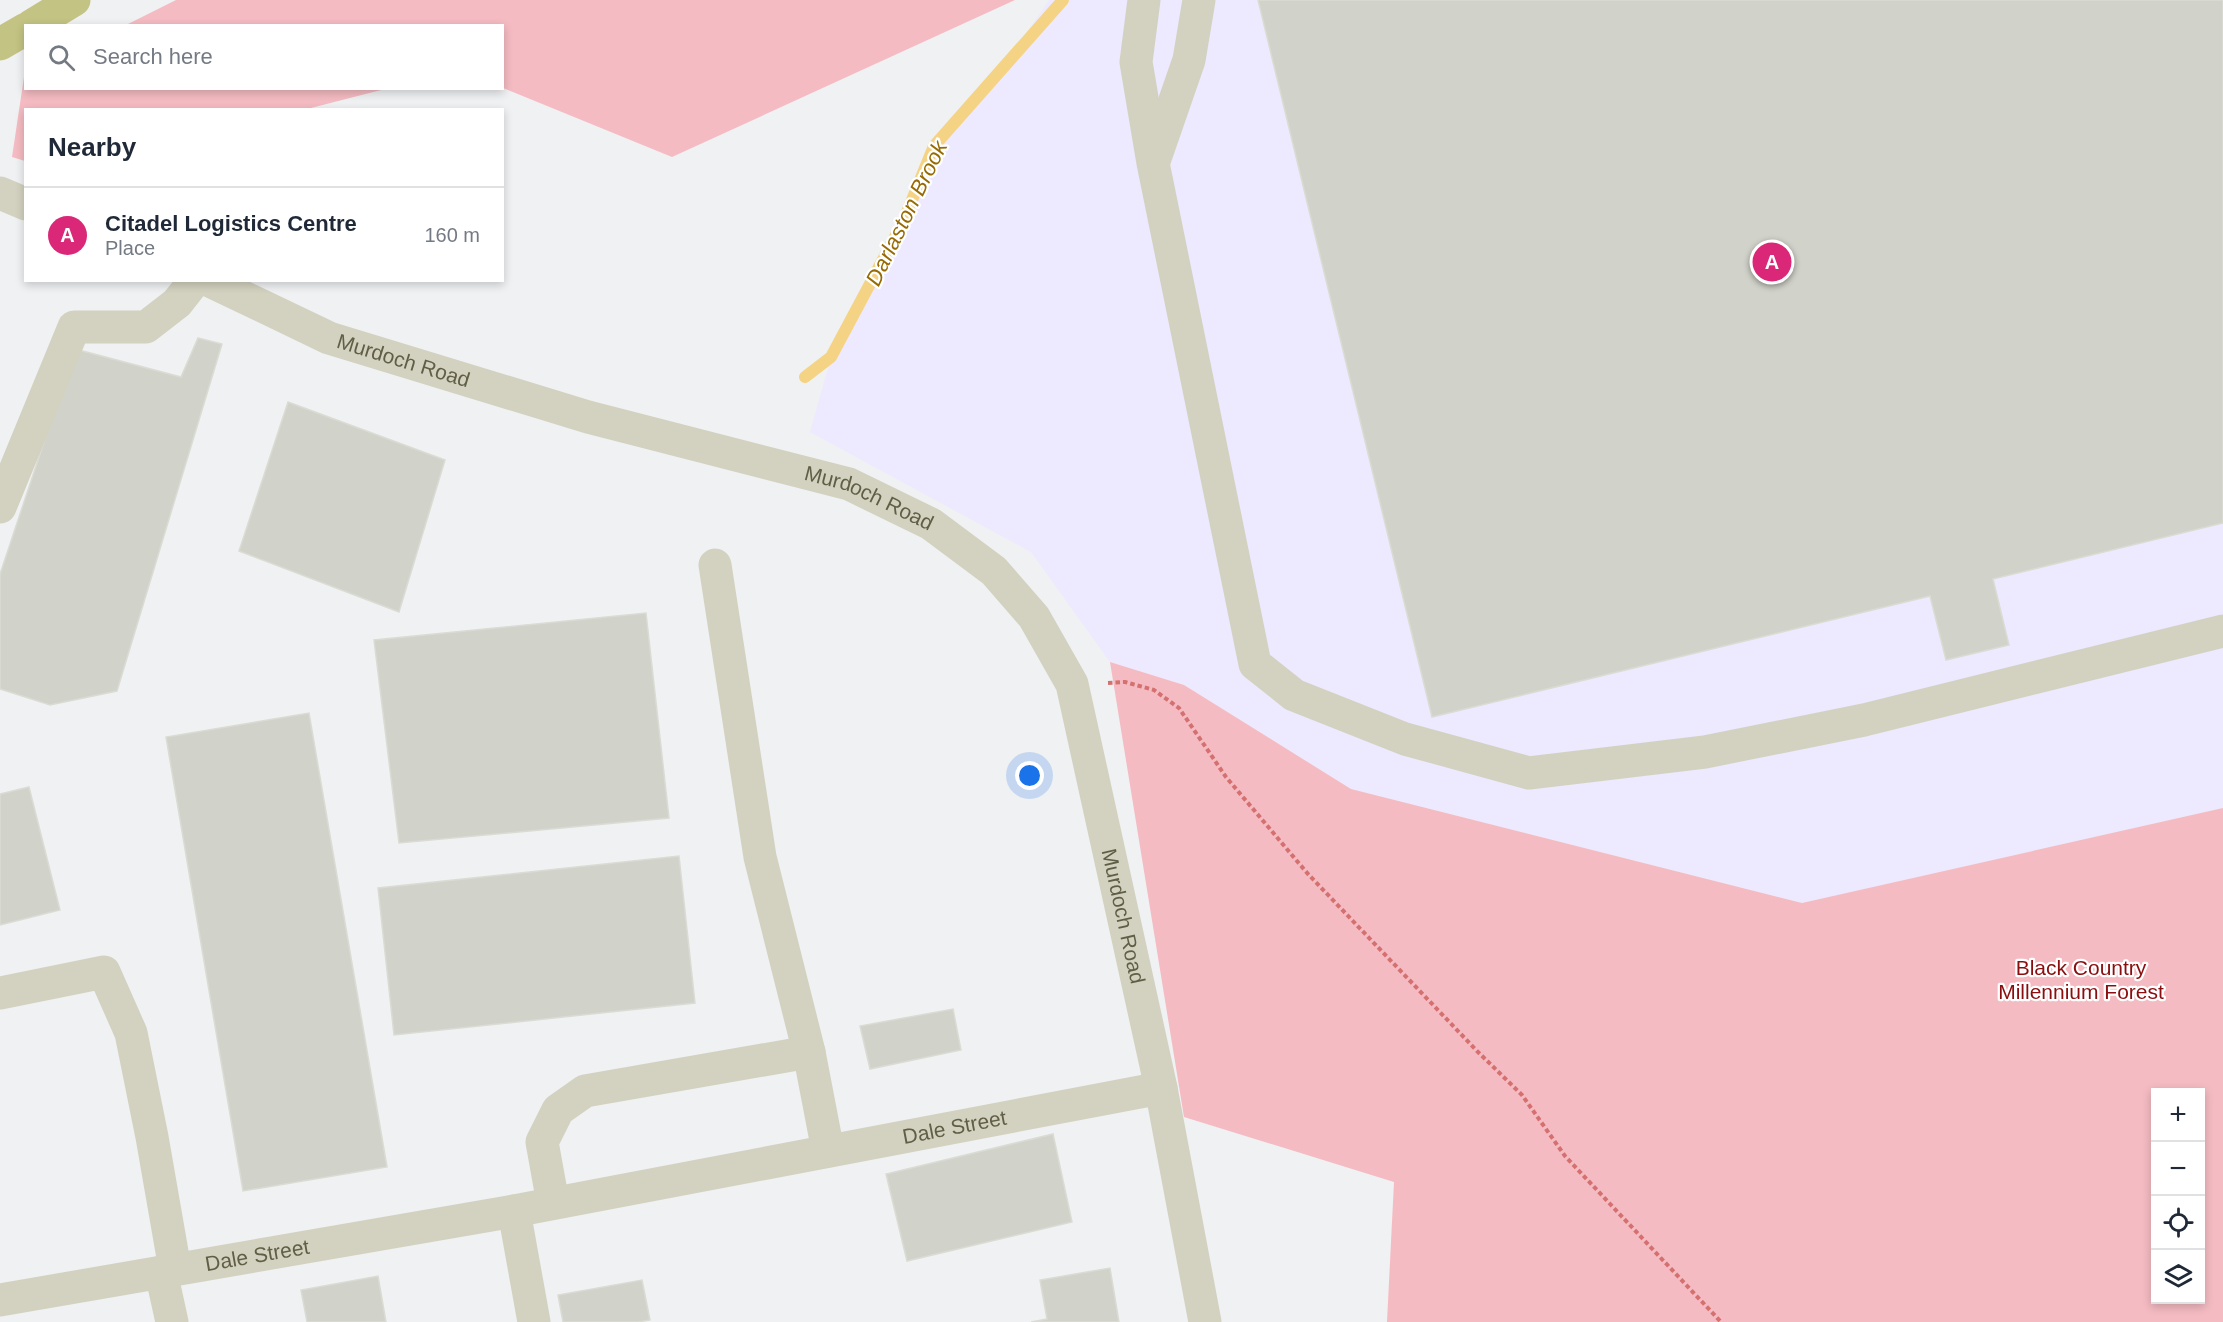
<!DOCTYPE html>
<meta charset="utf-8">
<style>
:root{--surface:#fff;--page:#f6f6f7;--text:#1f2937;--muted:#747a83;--line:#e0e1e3;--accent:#db2777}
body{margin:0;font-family:Arial,sans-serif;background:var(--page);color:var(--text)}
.controls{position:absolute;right:18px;bottom:18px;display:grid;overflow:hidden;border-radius:0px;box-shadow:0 3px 9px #0003}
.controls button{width:54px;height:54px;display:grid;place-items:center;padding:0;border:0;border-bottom:2px solid var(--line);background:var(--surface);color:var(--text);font:30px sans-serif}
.you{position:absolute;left:1030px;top:776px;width:21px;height:21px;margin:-15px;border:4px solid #fff;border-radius:50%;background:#1a73e8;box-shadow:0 0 0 9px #1a73e833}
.badge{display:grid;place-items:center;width:39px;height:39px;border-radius:50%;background:var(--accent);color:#fff;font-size:20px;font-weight:700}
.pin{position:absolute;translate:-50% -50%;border:3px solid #fff;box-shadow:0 2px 6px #0006}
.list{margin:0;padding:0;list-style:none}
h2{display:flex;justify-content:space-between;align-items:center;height:78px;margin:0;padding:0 24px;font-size:26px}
h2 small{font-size:20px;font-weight:400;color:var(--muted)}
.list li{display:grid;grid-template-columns:39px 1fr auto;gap:18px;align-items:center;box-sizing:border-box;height:96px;padding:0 24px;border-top:2px solid var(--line)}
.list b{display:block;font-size:22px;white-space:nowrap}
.list p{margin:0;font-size:20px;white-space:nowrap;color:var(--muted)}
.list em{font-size:20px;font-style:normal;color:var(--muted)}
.icon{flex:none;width:33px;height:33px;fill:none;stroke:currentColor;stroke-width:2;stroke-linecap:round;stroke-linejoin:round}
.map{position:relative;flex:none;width:2223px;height:1322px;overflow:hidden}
.search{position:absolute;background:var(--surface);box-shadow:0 3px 9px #0003;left:24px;top:24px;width:480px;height:66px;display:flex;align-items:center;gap:15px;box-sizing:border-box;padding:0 21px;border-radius:0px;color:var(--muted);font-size:22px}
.panel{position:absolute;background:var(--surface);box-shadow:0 3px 9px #0003;left:24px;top:108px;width:480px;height:174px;border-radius:0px}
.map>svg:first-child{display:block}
</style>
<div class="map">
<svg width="2223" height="1322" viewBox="0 0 2223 1322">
<rect width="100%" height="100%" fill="#f0f1f3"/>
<path fill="#ede9fe" d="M 1049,0 L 2223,0 L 2223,808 L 1802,903 L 1351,789 L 1184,685 L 1110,662 L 1031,552 L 810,432 L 831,357 L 903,222 L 934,146 L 1003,68 Z"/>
<path fill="#f4bbc2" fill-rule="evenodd" d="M 176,0 L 1015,0 L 672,157 L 503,88 L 502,26 L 126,25 Z
M 24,77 L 26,88 L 385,89 L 307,109 L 26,110 L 25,161 L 12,157 Z
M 1110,662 L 1184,685 L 1351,789 L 1802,903 L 2223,808 L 2223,1322 L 1387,1322 L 1394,1182 L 1184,1117 ZM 2156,1092 L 2200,1092 L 2200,1300 L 2156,1300 Z"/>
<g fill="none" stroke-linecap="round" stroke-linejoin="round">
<path stroke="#f5d384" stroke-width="12" d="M 805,377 L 831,357 L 903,222 L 934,146 L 1063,0"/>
</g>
<path fill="#d1d3ca" stroke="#dadcd4" stroke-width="1.5" d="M 1258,0 L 2223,0 L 2223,523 L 1993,579 L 2009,645 L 1946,660 L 1930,596 L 1432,717 Z
M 198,338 L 222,344 L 117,691 L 50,705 L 0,689 L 0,574 L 75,349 L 181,377 Z
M 288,402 L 445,460 L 399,612 L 239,551 Z
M 646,613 L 669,818 L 399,843 L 374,640 Z
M 309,713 L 387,1167 L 243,1191 L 166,737 Z
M 29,787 L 60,910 L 0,925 L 0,794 Z
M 679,856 L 695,1003 L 394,1035 L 378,888 Z
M 953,1009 L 961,1050 L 870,1069 L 860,1026 Z
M 1053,1134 L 1072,1222 L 907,1261 L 886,1174 Z
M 1110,1268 L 1119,1322 L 1031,1322 L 1047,1319 L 1040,1280 Z
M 378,1276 L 386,1322 L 307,1322 L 301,1290 Z
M 642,1280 L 650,1320 L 638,1322 L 563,1322 L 558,1295 Z"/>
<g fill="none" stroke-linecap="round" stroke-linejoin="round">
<path stroke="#d57070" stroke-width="4" stroke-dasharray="4.5 3" stroke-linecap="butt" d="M 1108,683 L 1125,682 L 1154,690 L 1179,708 L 1226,777 L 1308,874 L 1478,1052 L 1522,1095 L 1565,1156 L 1721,1322"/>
<g stroke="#d3d2c0" stroke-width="33">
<path d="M 1144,0 L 1136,62 L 1153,163 L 1255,664 L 1294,695 L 1405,739 L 1529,773 L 1705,752 L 1864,720 L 2223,631"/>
<path d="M 1154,161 L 1189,60 L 1199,0"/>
<path d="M 0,193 L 26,204"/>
<path id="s1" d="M 208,280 L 329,338 L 588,417 L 849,484 L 931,524 L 994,571 L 1034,617 L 1072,684 L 1161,1088"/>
<path d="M 0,507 L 74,327 L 146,327 L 177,303 L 195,280"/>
<path d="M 715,565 L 760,857 L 809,1052 L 828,1151"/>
<path d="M 0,993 L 104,972 L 131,1033 L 152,1137 L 175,1269"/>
<path d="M 553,1203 L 542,1142 L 558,1110 L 585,1091 L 809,1052"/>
<path d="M 514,1211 L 534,1322"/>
<path d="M 161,1272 L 172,1322"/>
<path id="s2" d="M 0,1300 L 514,1211 L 1161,1088 L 1205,1322"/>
</g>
<path stroke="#c3c383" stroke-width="33" d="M 31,26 L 74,0
M 0,44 L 26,29"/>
</g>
<g text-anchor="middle" stroke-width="4.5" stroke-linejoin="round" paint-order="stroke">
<g font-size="21" fill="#605f46" stroke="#fff">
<text dy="7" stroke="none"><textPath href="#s1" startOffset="212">Murdoch Road</textPath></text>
<text dy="7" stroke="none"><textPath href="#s1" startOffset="698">Murdoch Road</textPath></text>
<text dy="7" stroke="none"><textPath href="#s1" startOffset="1220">Murdoch Road</textPath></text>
<text dy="7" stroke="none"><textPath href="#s2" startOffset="970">Dale Street</textPath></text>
<text dy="7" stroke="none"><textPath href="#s2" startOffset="261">Dale Street</textPath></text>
</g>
<g font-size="21" fill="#8a0e0f" stroke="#fff">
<text x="2081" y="975">Black Country<tspan x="2081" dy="24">Millennium Forest</tspan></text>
</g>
<g font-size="22" font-style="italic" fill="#976b03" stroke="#fff">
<text transform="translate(906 213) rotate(-64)" y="8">Darlaston Brook</text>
</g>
</g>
</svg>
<div class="controls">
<button>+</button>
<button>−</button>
<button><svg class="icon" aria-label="locate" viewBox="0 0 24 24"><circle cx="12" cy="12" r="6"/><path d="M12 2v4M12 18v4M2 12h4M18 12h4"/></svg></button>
<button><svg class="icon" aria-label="layers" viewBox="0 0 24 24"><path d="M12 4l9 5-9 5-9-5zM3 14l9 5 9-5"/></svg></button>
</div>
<div class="you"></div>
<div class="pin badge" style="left:1772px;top:262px">A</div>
<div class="search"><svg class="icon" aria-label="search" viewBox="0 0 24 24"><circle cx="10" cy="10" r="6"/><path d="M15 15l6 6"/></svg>Search here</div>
<section class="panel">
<h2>Nearby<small></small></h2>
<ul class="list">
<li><span class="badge">A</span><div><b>Citadel Logistics Centre</b><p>Place</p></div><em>160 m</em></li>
</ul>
</section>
</div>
